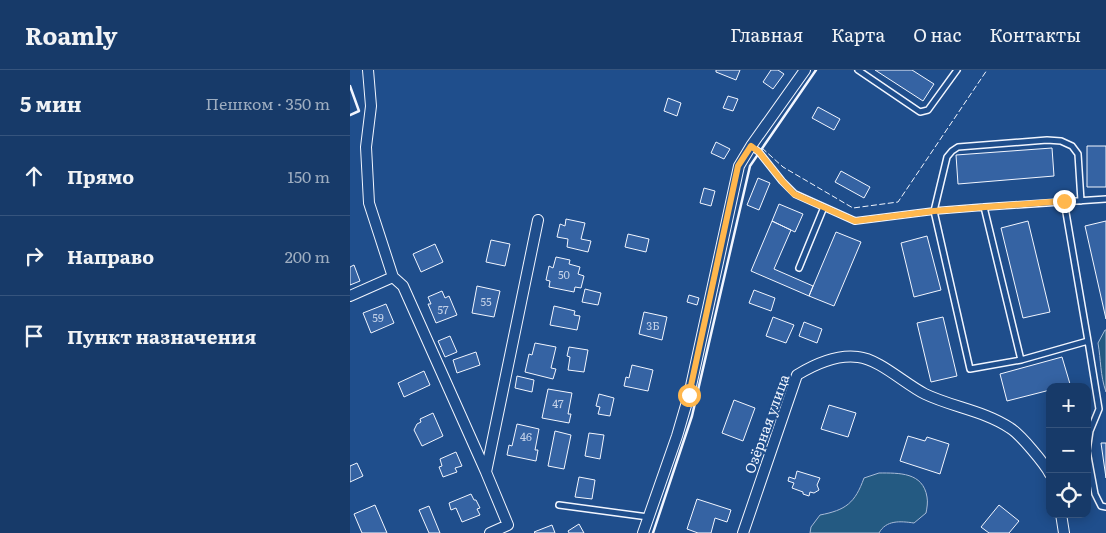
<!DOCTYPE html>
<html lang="ru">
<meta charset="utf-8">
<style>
:root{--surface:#173a69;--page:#244571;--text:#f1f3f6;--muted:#9eadc0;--line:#36547d}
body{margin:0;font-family:Literata,serif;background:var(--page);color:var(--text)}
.controls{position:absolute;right:15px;bottom:15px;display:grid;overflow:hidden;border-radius:10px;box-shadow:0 2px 12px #0003}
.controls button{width:45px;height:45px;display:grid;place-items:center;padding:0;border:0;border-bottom:1px solid var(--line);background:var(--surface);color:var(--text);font:25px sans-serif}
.stop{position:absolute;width:15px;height:15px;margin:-11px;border:4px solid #ffb74d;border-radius:50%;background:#fff}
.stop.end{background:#ffb74d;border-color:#fff;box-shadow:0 1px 5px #0008}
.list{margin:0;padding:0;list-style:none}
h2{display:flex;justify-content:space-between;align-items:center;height:65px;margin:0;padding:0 20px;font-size:21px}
h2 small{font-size:16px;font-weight:400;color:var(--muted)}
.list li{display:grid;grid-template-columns:32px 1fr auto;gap:15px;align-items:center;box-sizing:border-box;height:80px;padding:0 20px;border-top:1px solid var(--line)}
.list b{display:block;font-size:19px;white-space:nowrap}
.list em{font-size:16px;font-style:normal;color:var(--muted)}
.icon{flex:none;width:28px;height:28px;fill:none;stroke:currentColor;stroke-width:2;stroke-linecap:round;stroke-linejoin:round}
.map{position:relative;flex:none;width:756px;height:463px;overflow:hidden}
header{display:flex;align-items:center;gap:30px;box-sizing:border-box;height:70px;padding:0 25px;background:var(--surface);border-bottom:1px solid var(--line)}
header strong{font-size:24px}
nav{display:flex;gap:28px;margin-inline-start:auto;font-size:18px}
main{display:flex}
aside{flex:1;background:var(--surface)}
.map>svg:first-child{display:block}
</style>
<header>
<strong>Roamly</strong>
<nav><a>Главная</a><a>Карта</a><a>О нас</a><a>Контакты</a></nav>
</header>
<main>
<aside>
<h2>5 мин<small>Пешком · 350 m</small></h2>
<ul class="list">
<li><svg class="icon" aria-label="ahead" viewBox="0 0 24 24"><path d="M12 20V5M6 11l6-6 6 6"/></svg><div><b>Прямо</b></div><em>150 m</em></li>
<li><svg class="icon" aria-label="right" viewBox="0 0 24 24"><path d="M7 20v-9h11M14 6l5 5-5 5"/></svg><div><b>Направо</b></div><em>200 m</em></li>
<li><svg class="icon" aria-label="arrive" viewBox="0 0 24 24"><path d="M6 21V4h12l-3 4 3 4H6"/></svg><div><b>Пункт назначения</b></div></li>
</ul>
</aside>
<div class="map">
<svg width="756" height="463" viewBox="0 0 756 463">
<rect width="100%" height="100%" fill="#1f4e8c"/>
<path fill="#245a82" stroke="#a8bbd7" d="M 755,260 L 756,260 L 756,322 C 750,305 751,290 748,273 Z
M 529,403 C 549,403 573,402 577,427 C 578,432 577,438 576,443 L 564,453 C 550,451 536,450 529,463 L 460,463 L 461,457 L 470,445 C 496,440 505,433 514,408 Z"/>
<path fill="#3563a3" stroke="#f2f6ff" d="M 366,0 L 390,0 L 386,10 L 366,2 Z
M 421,0 L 428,0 L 434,4 L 423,19 L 413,12 Z
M 525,0 L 562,0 L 584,14 L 573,31 Z
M 378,26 L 388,29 L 383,41 L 373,38 Z
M 318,28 L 331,33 L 327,46 L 314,41 Z
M 468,37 L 490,49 L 484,60 L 462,48 Z
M 366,72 L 380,79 L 374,89 L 361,83 Z
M 737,76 L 756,76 L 756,117 L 737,117 Z
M 702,78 L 704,106 L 608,114 L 606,85 Z
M 491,101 L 520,117 L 514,128 L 485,112 Z
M 408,108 L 420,113 L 409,140 L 397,135 Z
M 354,118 L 365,121 L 361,136 L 350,133 Z
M 429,134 L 453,144 L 445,162 L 422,151 Z
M 216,149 L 235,153 L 231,169 L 241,171 L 238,182 L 217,177 L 218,169 L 207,167 L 210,154 L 215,156 Z
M 422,151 L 441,160 L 424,199 L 463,216 L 459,226 L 401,201 Z
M 678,151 L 700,242 L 673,248 L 651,158 Z
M 756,151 L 756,249 L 735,156 Z
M 486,162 L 511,172 L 484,236 L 459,226 Z
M 278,164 L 299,169 L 296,182 L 275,177 Z
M 577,166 L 591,220 L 564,227 L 551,173 Z
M 141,170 L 160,174 L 155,196 L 136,192 Z
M 85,174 L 93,192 L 71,202 L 63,184 Z
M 206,187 L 220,190 L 219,194 L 230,197 L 228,204 L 234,206 L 231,218 L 225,217 L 224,222 L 199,217 L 200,211 L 196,210 L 199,196 L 203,198 Z
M 4,195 L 10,211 L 0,215 L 0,197 Z
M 127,216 L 150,221 L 144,247 L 122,243 Z
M 235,219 L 251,223 L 248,235 L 232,232 Z
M 404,220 L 425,228 L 421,241 L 399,233 Z
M 92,221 L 95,228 L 99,226 L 107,245 L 86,253 L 78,234 L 81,234 L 78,227 Z
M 339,225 L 349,228 L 347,235 L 337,232 Z
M 36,234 L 44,253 L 21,263 L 13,243 Z
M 204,236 L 225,241 L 224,245 L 230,246 L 227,260 L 200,255 Z
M 294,242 L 317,247 L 312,270 L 289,264 Z
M 423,247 L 444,255 L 436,273 L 416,266 Z
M 593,247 L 607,306 L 581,312 L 567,253 Z
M 454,252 L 472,259 L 467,273 L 449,266 Z
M 100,266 L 107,282 L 95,287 L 88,271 Z
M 185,273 L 206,277 L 201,298 L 206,299 L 203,309 L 175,302 L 179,284 L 182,285 Z
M 219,277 L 238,280 L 234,302 L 218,300 L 220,287 L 217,286 Z
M 126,282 L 130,295 L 107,303 L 103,290 Z
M 712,287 L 720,314 L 710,317 L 700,317 L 700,320 L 657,331 L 650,304 Z
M 282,295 L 303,300 L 298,321 L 274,316 L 276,307 L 279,308 Z
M 74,301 L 80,315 L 54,327 L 48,313 Z
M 167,306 L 184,310 L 182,322 L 165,318 Z
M 198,319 L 222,323 L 218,344 L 221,344 L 219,353 L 192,348 Z
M 249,324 L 264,328 L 260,346 L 248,344 L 250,337 L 246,336 Z
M 384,330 L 405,338 L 393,371 L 372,363 Z
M 479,335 L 506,343 L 498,367 L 471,359 Z
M 83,343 L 93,366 L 72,376 L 64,360 L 67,354 L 71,352 L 70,349 Z
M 167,354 L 189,359 L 185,380 L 188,380 L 186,391 L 157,385 L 159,375 L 162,376 Z
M 205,361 L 221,365 L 214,399 L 198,396 Z
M 239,363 L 254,365 L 250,389 L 235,386 Z
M 558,366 L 575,371 L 577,367 L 599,374 L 590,404 L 550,391 Z
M 751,373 L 756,373 L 756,408 Z
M 106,382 L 112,396 L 105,398 L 107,402 L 93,407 L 89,397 L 92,396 L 90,389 Z
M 7,393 L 13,406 L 0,412 L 0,396 Z
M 447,401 L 470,408 L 467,415 L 469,420 L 464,423 L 460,422 L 459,426 L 453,424 L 453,422 L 442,418 L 444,413 L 438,411 L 439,407 L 445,409 Z
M 229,407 L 245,410 L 242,429 L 225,427 Z
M 121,424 L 124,430 L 126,430 L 130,438 L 127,439 L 130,445 L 112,452 L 106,438 L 101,440 L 99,433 Z
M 347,429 L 381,440 L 377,452 L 365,448 L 361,463 L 348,463 L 337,459 Z
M 25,435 L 37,463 L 12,463 L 4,444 Z
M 649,435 L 669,451 L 659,463 L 639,463 L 631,457 Z
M 79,436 L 90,463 L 79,463 L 69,440 Z
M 229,454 L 234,463 L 219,463 L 218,461 Z
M 202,455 L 205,463 L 185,463 L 184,462 Z"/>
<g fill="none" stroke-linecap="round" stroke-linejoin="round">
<g stroke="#f2f6ff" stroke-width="8">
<path id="service" d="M 508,0 L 570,42 L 578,40 L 607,0
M 401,76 L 409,82 L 432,111 L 445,124 L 505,151 L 584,141 L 634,137 L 756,129
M 634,137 L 671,290 L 620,299 L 584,141 L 597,87 L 602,81 L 608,77 L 697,70 L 711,71 L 722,76 L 728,84 L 731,131
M 449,198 L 474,137
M 738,271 L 749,339 L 740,361 L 737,381 L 745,424 L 751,436 L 756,437
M 671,290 L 738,271 L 714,131
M 209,435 L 298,447"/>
</g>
<g stroke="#f2f6ff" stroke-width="12">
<path id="minor" d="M 18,0 L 21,36 L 16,77 L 19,133 L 43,207 L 53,216 L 136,402 L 158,455 L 140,463
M 0,226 L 43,207
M 136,402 L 188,150
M 711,444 L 714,463
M 293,463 L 327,366 L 339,325 L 389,96 L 401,76 L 455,0
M 393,463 L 447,305 C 465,294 486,284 508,287 C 529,289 555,314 575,324 C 602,337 635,341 660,358 C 670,364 695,394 700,404"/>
</g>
<use href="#service" stroke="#1f4e8c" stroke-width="5"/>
<use href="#minor" stroke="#1f4e8c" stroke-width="10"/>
<path stroke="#f2f6ff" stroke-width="1" stroke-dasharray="6 2.5" stroke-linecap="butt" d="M 412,78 L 433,97 L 503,138 L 548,132 L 637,0"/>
<path stroke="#f2f6ff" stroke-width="2.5" d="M 0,16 L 9,41 L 0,45
M 303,463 L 342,346 L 400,96 L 466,0"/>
</g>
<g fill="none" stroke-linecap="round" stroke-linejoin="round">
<path stroke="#ffb74d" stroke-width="6" d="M 339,325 L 388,96 L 401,76 L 409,82 L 432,111 L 444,124 L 505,151 L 584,141 L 714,131"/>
</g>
<g text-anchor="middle" stroke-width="4" stroke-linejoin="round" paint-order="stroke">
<g font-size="11" fill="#c3d1e8">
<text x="214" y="209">50</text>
<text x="136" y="236">55</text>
<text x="93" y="244">57</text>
<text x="28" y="252">59</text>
<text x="303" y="260">3Б</text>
<text x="208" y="338">47</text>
<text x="176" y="371">46</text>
</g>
<g font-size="14" fill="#f2f6ff" stroke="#1f4e8c">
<text transform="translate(417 354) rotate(-70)" y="5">Озёрная улица</text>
</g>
</g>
</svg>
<div class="controls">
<button>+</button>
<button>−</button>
<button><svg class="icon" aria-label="locate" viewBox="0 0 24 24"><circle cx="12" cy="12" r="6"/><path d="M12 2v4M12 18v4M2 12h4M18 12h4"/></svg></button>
</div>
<div class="stop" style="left:339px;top:325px"></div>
<div class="stop end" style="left:714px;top:131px"></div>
</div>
</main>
